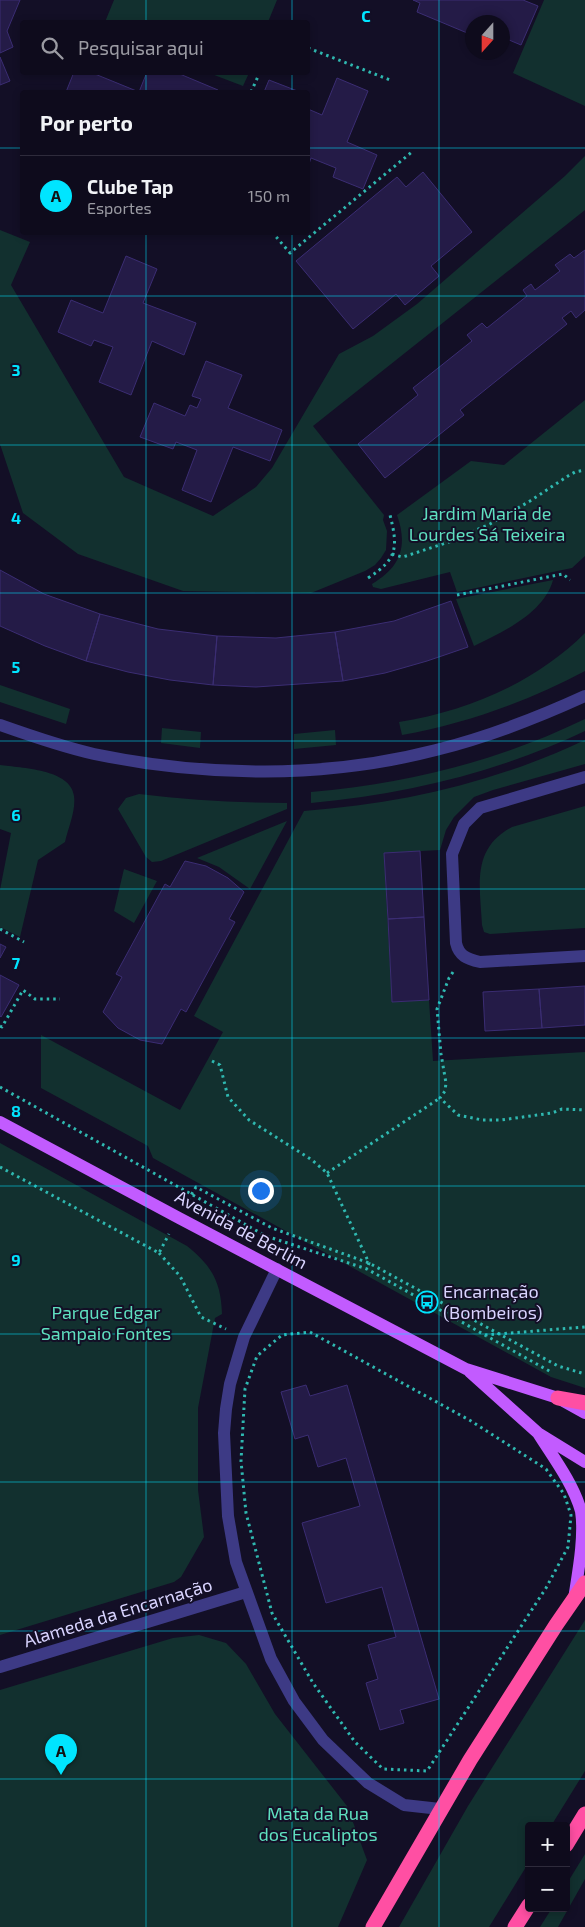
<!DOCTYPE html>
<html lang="pt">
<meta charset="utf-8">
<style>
:root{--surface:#0e0b1c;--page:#171425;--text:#f1f3f6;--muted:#9b9ba3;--line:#2e2b3b;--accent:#00e5ff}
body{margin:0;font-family:"Exo 2",sans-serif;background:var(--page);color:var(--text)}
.controls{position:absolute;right:15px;bottom:15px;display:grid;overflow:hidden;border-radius:5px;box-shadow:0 2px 8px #0003}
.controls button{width:45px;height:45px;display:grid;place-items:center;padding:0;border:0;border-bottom:1px solid var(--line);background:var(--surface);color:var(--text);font:25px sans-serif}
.compass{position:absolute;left:465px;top:15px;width:45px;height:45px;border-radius:50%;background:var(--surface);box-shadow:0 2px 8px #0003;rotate:201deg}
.you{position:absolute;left:260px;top:1190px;width:18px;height:18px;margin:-12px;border:4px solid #fff;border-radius:50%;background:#1a73e8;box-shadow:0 0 0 8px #1a73e833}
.badge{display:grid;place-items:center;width:32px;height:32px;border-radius:50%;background:var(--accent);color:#111;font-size:16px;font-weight:700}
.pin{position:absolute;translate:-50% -41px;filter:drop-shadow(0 1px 2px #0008)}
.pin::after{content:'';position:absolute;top:26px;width:18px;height:15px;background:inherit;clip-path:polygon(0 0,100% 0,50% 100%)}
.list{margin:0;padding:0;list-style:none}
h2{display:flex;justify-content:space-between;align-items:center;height:65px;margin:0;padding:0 20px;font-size:21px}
h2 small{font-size:16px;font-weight:400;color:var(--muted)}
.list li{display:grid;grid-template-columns:32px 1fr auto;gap:15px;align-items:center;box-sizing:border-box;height:80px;padding:0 20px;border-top:1px solid var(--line)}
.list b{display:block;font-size:19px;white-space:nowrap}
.list p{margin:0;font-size:16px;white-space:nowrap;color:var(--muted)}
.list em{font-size:16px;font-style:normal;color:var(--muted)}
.icon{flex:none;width:28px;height:28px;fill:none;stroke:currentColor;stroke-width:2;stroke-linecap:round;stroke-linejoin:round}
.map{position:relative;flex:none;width:585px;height:1927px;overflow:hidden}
.search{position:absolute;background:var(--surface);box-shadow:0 2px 8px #0003;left:20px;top:20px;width:290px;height:55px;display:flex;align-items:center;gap:12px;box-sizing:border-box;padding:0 18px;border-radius:5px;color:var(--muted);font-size:19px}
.panel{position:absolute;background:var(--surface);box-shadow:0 2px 8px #0003;left:20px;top:90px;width:290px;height:145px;border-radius:5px}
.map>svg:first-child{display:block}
</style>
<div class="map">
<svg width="585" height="1927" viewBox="0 0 585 1927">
<rect width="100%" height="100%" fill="#130f26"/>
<path fill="#12302f" d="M 114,0 L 277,0 L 268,22 L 105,22 Z
M 544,0 L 585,0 L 585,106 L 513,73 Z
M 209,73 L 249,73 L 243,86 Z
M 585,156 L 585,210 L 313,426 L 384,515 L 383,520 L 387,531 L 386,550 L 381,558 L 375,565 L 365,571 L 311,593 L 183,591 L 78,554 L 23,513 L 0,444 L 0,230 L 30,242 L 11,285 L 124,477 L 213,516 L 256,487 L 272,468 L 339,354 L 373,336 L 417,304 L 565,176 Z
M 585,400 L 585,556 L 572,568 L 457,592 L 450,572 L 381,589 L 373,587 L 372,584 C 401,567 408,546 397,515 L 471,461 L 504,465 Z
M 553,580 C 544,613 503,632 474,646 L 456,599 Z
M 585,633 L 585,671 C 529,701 465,724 402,735 L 399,722 C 468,711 536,682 585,633 Z
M 0,685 L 70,709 L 66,724 L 0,702 Z
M 585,719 L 585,731 C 499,772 407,794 311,803 L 311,792 C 407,784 498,761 585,719 Z
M 162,728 L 201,732 L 200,748 L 161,743 Z
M 335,730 L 336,745 L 294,749 L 294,734 Z
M 585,740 L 585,764 L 493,790 L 474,797 L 454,817 L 446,830 L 440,850 L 384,853 L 392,1002 L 429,1000 L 433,1061 L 585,1052 L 585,1388 L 551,1377 L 153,1158 L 148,1146 L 41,1088 L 41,1035 L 180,1110 L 223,1032 L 194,1016 L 304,811 C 402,804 496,782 585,740 Z
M 0,765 C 21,768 71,769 74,796 C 76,811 68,828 65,842 L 38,860 L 20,937 L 0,927 L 0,890 L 11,833 L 0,829 Z
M 139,794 C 189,800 237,803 287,803 L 287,809 L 161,861 L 152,862 L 146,857 L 118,809 L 126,798 Z
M 585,806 L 585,928 L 490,934 L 484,932 L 482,925 C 480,886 471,849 512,827 Z
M 287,821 L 250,889 L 219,867 L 197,858 Z
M 124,869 L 157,881 L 134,923 L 114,911 Z
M 0,1143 L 187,1246 C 212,1266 221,1282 222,1314 L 215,1318 L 198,1408 L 198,1490 L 204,1537 L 181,1577 L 174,1582 L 0,1635 Z
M 585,1620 L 585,1771 L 551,1826 L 529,1826 L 529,1862 L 489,1927 L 399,1927 L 468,1806 Z
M 199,1635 L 226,1643 L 246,1664 L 275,1714 L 347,1806 L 367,1860 L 338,1927 L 0,1927 L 0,1690 L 173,1638 Z
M 585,1854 L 585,1879 L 558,1927 L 540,1927 L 552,1908 L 566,1908 L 566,1885 Z"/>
<path fill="#241b47" stroke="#3b2d73" d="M 0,0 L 20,0 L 7,31 L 13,47 L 0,53 Z
M 413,0 L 523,0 L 538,6 L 521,45 L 502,37 L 502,22 L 472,22 L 472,35 L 417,12 L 420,3 Z
M 0,57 L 10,81 L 0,85 Z
M 74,72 L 90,72 L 139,92 L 147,72 L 175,72 L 218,90 L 217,92 L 66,92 Z
M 337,78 L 368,91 L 347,142 L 377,155 L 363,189 L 333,177 L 336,168 L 311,158 L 308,167 L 308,109 L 322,115 Z
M 269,80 L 300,92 L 264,92 Z
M 423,172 L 472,232 L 431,266 L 439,276 L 405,305 L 396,294 L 353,329 L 296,261 L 397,177 L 406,187 Z
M 585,250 L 585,310 L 576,318 L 571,311 L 562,318 L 567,324 L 460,410 L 464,415 L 385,478 L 358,444 L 418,395 L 413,388 L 472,341 L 467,335 L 482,323 L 487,328 L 527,296 L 523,290 L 531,284 L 535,290 L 560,271 L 555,265 L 570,254 L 574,258 Z
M 126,256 L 157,269 L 143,303 L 196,323 L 184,355 L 152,341 L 131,395 L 99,382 L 113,347 L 94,340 L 91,346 L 58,332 L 71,300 L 103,313 Z
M 206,361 L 242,375 L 228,408 L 282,430 L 270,461 L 233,447 L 211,502 L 182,490 L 197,450 L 176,442 L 173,449 L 140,437 L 154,403 L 185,416 L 190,405 L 197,408 L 201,399 L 192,396 Z
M 0,570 L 44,594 L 100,614 L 86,661 L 45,646 L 0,626 Z
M 451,601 L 468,647 L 427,661 L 385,673 L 343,681 L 335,632 L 394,621 Z
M 100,614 L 158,629 L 217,636 L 213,685 L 170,680 L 128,672 L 86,661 Z
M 335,632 L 343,681 L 256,687 L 213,685 L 217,636 L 276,638 Z
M 420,851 L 424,917 L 388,919 L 384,853 Z
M 185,861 L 206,866 L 228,878 L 244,892 L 229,919 L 235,922 L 186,1012 L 181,1009 L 162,1044 L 140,1040 L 118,1028 L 103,1012 L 122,977 L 116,974 L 165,884 L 170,887 Z
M 424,917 L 429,1000 L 392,1002 L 388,919 Z
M 0,944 L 6,947 L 0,958 Z
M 0,975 L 19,985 L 1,1017 L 0,1016 Z
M 585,986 L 585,1025 L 542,1028 L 539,989 Z
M 539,989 L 542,1028 L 485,1031 L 483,992 Z
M 306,1385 L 310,1396 L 347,1385 L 439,1699 L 400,1710 L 404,1723 L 380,1730 L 366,1683 L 378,1679 L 368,1645 L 396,1637 L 382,1587 L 326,1603 L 302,1523 L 360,1506 L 346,1458 L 318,1467 L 308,1435 L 295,1439 L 281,1392 Z"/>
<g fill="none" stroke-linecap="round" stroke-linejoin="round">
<path stroke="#2fb8b0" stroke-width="3" stroke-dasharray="2.5 4" stroke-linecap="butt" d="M 308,48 L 390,80
M 251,92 L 260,72
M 272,232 L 290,253 L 413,151
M 392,554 L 402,557 L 406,556 L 449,542 L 490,524 L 530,501 L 568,476 L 575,472 L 585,470
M 368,578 C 398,559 398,547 390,515
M 457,595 L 563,574 L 570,580
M 0,929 L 24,942
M 453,972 L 449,978 L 437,1009 L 441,1054 L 446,1083 L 445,1091 L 440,1098 L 458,1115 L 482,1120 L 501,1120 L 552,1113 L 562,1109 L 585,1110
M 0,1026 L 2,1027 L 23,990 L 35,999 L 60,999
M 212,1061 L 220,1065 L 228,1097 L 249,1120 L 312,1160 L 327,1173 L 369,1263 L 367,1269
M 0,1087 L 266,1236 L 367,1269 L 551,1372
M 0,1167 L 159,1253 L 169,1234
M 327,1173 L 440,1098
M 188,1200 L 196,1187 L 272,1228 L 369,1263 L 558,1366 L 585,1374
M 159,1253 L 180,1276 L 201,1317 L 226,1329
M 310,1332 L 471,1421 L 546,1469 L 564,1494 L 571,1515 L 568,1547 L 546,1588 L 427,1771 L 383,1769 L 355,1742 L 313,1683 L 272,1613 L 246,1513 L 241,1461 L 245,1389 L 257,1356 L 282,1335 Z
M 485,1335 L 585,1327"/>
<path stroke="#3d3a85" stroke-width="12" d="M 0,725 C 31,736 62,747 94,754 C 206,777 324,779 436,750 C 488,737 537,718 585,696
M 585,777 L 480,808 L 464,824 L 452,854 L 456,943 C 459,956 467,959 480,962 L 585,956
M 277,1269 L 244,1337 L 230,1384 L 226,1409 L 224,1433 L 228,1516 L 236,1562 L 271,1659 L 294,1701 L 323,1740 L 368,1783 L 404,1805 L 440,1809
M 0,1667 L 246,1592"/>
<path stroke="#c25bff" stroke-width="12" d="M 0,1122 L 179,1218 L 466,1369 L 558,1398 L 585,1413
M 470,1372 L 538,1433 L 585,1462
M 538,1433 C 553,1457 573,1483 581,1511 C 585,1536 578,1573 574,1599"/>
<path stroke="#ff4fa3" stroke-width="15" d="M 558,1398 L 585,1403
M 566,1845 L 585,1814
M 373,1927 L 470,1760 L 556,1625 L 585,1583
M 515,1927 L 529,1905"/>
</g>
<path fill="none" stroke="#00e5ff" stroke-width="1" stroke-opacity="0.55" d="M 146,0 L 146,22M 292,0 L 292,22M 439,0 L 439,1927M 146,72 L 146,92M 292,72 L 292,92M 0,148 L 22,148M 308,148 L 585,148M 146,232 L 146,1927M 292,232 L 292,1927M 0,296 L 585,296M 0,445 L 585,445M 0,593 L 585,593M 0,741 L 585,741M 0,889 L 585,889M 0,1038 L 585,1038M 0,1186 L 585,1186M 0,1334 L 585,1334M 0,1482 L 585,1482M 0,1631 L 585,1631M 0,1779 L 585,1779"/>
<defs>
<g id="bus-ring" transform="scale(1.125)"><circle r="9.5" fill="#130f26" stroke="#00e5ff" stroke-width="1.5"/><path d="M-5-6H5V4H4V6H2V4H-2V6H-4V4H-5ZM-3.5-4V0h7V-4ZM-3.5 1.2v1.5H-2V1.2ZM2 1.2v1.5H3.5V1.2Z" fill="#00e5ff"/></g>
</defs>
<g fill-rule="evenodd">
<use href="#bus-ring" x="427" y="1302"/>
</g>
<g text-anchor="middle" stroke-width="4" stroke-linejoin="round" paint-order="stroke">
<g font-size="18" fill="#5fe0c0" stroke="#130f26">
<text x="487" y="520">Jardim Maria de<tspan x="487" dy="21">Lourdes Sá Teixeira</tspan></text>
<text x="106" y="1319">Parque Edgar<tspan x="106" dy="21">Sampaio Fontes</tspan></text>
<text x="318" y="1820">Mata da Rua<tspan x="318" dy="21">dos Eucaliptos</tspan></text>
</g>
<g font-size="18" fill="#d9d4ff" stroke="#130f26">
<text transform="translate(241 1230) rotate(28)" y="6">Avenida de Berlim</text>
<text transform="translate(118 1613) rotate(-17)" y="6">Alameda da Encarnação</text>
</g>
<g font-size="18" fill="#d9d4ff" stroke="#130f26" text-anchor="start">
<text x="443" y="1298">Encarnação<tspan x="443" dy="21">(Bombeiros)</tspan></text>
</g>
</g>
<g font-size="16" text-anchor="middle" font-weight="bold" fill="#00e5ff" stroke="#130f26" stroke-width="4" stroke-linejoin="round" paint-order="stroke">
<text x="366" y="22">C</text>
<text x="16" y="376">3</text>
<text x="16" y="524">4</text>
<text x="16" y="673">5</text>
<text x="16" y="821">6</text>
<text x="16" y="969">7</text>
<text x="16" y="1117">8</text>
<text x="16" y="1266">9</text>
</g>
</svg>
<div class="controls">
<button>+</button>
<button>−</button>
</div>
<svg class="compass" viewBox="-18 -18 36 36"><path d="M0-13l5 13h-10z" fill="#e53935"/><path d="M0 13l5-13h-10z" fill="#9b9ba3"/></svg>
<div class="you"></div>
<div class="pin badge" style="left:61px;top:1775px">A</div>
<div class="search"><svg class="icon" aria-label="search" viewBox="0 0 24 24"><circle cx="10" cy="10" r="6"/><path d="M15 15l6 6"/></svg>Pesquisar aqui</div>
<section class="panel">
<h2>Por perto<small></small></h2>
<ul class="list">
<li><span class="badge">A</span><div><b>Clube Tap</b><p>Esportes</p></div><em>150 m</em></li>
</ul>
</section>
</div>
